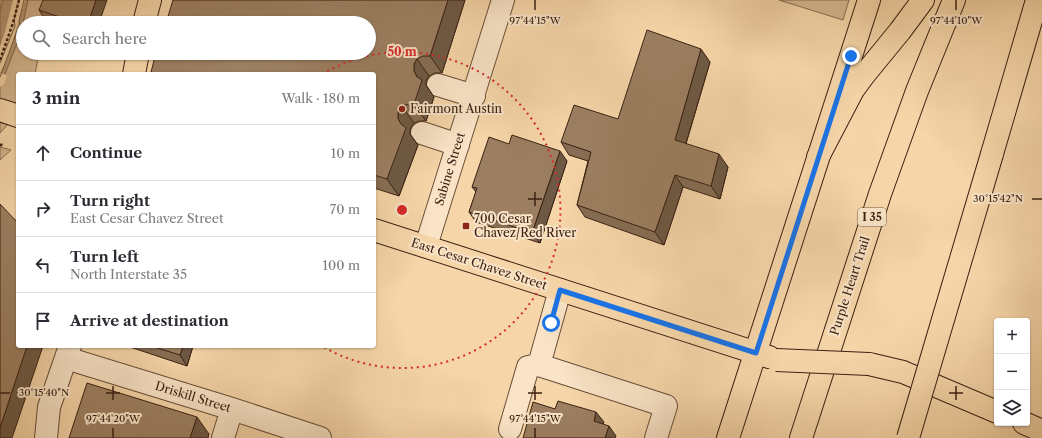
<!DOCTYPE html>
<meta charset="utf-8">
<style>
:root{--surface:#fff;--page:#f7f7f7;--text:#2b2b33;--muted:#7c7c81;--line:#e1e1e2}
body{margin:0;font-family:"Libre Caslon Text",serif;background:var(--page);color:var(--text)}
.controls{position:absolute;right:12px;bottom:12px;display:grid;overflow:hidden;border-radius:4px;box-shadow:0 1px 3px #0004}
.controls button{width:36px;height:36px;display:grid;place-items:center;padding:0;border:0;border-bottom:1px solid var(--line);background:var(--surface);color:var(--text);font:20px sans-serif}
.stop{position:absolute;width:12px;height:12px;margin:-9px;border:3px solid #1a73e8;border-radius:50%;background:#fff}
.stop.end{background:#1a73e8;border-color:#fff;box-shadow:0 1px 4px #0008}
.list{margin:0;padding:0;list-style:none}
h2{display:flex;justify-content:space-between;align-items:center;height:52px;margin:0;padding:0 16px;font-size:17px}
h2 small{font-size:13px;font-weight:400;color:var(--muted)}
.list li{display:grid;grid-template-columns:26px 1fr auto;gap:12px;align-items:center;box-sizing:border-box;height:56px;padding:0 16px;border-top:1px solid var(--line)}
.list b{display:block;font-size:15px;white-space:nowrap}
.list p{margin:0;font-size:13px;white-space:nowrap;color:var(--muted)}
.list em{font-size:13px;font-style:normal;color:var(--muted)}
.icon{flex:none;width:22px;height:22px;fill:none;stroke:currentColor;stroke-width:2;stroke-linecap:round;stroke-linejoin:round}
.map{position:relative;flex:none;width:1042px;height:438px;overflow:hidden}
.search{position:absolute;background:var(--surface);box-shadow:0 1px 3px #0004;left:16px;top:16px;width:360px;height:44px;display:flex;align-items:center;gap:10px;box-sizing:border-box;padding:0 14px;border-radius:22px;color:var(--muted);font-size:15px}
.panel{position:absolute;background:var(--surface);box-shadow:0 1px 3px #0004;left:16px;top:72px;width:360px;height:276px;border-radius:4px}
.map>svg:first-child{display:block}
</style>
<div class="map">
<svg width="1042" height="438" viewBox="0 0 1042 438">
<rect width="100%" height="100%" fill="#f6d6a9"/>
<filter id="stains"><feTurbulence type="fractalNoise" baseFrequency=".005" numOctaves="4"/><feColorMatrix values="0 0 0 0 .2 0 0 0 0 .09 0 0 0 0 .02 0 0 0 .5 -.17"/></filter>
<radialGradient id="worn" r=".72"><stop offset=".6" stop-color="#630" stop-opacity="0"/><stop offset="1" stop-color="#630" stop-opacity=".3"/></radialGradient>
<path fill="#d6b790" stroke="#886c52" d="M 0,0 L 54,0 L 45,23 L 23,23 L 23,53 L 39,53 L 35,74 L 18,74 L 18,113 L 0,133 Z
M 779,0 L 849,0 L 843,20 Z
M 0,147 L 11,150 L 0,160 Z"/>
<path fill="#b69876" stroke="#84684e" d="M 3,0 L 28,0 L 21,33 L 5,74 L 0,85 L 0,11 Z"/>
<path fill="#f6d6a9" d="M 13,0 L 25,0 L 8,57 L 0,73 L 7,75 L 4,84 L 0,87 L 0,46 L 4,35 Z"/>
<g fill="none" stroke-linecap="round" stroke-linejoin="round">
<path stroke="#785c44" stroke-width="1" d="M 0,63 L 15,26 L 14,20 L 19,0
M 0,77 L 17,31 L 21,27 L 19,21 L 24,0"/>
<g stroke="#694e38" stroke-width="24">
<path id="minor" d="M 438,85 L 474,96
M 422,133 L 458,145
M 426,246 L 503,0
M 66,358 L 232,409 L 320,438
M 539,365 L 560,290
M 510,429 L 528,367 L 539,365 L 666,406 L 656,438
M 46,438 L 49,407 L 70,346
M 223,438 L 232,409"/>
</g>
<g stroke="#3a2113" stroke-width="24">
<path id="major" d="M 144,23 L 150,0
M 134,74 L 138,53
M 0,110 L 18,116
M 374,230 L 769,357
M 869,364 L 903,372 L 997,412
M 1024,423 L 1042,431
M 728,438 L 869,0"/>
</g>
<g stroke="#3a2113" stroke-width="24">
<path id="highway" d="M 992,154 L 1037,0
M 818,157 L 853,90 L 864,75 L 900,31 L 923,0
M 801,438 L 880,194 L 917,91 L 954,0"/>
</g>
<path stroke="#3a2113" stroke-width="2.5" stroke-dasharray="3 2" stroke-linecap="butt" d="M 0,60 L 13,23 L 19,0
M 0,146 L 3,143"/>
<use href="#minor" stroke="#f9e4c7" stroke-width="22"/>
<use href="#major" stroke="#f6d6a9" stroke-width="22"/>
<use href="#highway" stroke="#f6d6a9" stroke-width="22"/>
<g stroke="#3a2113" stroke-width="24" stroke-linecap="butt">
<path id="major-bridge" d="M 776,360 L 869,364"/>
</g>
<g stroke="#3a2113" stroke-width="24" stroke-linecap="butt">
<path id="highway-bridge" d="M 908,438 L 992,154"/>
</g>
<use href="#major-bridge" stroke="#f6d6a9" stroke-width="22"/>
<use href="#highway-bridge" stroke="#f6d6a9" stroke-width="22"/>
</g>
<path fill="#866d53" stroke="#3a2113" d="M 465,0 L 442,73 L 435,73 L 429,76 L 426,81 L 426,85 L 434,97 L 426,121 L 420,121 L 414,123 L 410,129 L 410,134 L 418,145 L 399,196 L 374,188 L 374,74 L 152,74 L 151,72 Z
M 39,10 L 99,23 L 53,23 L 46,21 Z
M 710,62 L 686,144 L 728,167 L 720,199 L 683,187 L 664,245 L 585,217 L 577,205 L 588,161 L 569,155 L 561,142 L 618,119 Z
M 509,144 L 567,161 L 540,243 L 476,222 L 469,212 L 476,192 L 472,187 Z
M 127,346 L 193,346 L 187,366 Z"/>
<path fill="#6d5944" stroke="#3a2113" d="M 96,0 L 107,0 L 99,23 L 88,23 Z
M 448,0 L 465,0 L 442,73 L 430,56 Z
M 701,49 L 710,62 L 683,153 L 675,140 Z
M 417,59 L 429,76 L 426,81 L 426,85 L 434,97 L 426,121 L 414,104 L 417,77 L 414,71 L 414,64 Z
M 402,106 L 414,123 L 410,129 L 410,134 L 418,145 L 399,196 L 387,179 L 401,124 L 398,119 L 398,112 Z
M 560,151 L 567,161 L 540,243 L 532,233 Z
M 719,154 L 728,167 L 720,199 L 711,186 Z
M 675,175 L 683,187 L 664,245 L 655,232 Z
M 27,346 L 43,346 L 12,438 L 0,438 L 0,428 Z
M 183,346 L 193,346 L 187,366 L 180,355 Z
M 596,412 L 604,422 L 601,432 L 594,421 Z
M 197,417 L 209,434 L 208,438 L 190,438 Z
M 609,426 L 616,436 L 615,438 L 605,438 Z"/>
<path fill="#9c7f61" stroke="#3a2113" d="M 43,0 L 96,0 L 88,23 L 77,23 L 39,10 Z
M 173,0 L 448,0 L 430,56 L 423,56 L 417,59 L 414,64 L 414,71 L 417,77 L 422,80 L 414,104 L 408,104 L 402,106 L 398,112 L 398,119 L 401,124 L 406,128 L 387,179 L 374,175 L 374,74 L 155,74 L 151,72 L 156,53 L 369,53 L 369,23 L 166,23 Z
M 647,30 L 701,49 L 675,140 L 719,154 L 711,186 L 675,175 L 655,232 L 577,205 L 591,152 L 561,142 L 574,105 L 618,119 Z
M 512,135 L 560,151 L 532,233 L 469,212 L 477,188 L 472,187 L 489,137 L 509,144 Z
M 0,204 L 18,223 L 18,346 L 27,346 L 0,428 Z
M 151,346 L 183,346 L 180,355 Z
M 87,383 L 197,417 L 190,438 L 69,438 Z
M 558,401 L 596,412 L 594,421 L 609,426 L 605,438 L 523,438 L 533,402 L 555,409 Z"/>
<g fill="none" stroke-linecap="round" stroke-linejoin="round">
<path stroke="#1a73e8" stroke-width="5" d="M 551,323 L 560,290 L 756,353 L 851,56"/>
</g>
<path fill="none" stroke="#3a2113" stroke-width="1.5" d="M 535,0 L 535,10M 956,0 L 956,10M 535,192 L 535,206M 528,199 L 542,199M 1032,199 L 1042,199M 113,386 L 113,400M 535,386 L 535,400M 956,386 L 956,400M 0,393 L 10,393M 106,393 L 120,393M 528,393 L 542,393M 949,393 L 963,393M 113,428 L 113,438M 535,428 L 535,438"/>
<path fill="none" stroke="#d62828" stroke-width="2" stroke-dasharray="2 4" d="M322 74A158 158 0 1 1 322 346"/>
<g fill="#8f2418" stroke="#f9e4c7" stroke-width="1.5">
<circle cx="402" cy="109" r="4"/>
<rect x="462" y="222" width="8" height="8" rx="2"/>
</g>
<g text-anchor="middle" stroke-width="4" stroke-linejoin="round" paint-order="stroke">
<rect fill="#f9e4c7" stroke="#735c49" stroke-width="1" x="858" y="208" width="28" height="18" rx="3"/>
<g font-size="11" font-weight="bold" fill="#3a2113">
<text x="872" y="221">I 35</text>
</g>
<g font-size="12" fill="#3a2113" stroke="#f9e4c7" text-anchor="start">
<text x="410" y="113">Fairmont Austin</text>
<text x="474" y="223">700 Cesar<tspan x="474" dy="14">Chavez/Red River</tspan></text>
</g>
<g font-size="12" fill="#3a2113" stroke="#f9e4c7">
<text transform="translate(450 169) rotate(-73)" y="4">Sabine Street</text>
<text transform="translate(479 264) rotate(18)" y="4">East Cesar Chavez Street</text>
<text transform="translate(850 286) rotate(-72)" y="4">Purple Heart Trail</text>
<text transform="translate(193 397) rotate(17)" y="4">Driskill Street</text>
</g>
</g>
<g font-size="10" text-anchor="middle" fill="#3a2113" stroke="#f9e4c7" stroke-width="4" stroke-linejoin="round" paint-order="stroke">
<text x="535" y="24">97°44'15"W</text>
<text x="956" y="24">97°44'10"W</text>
<text x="998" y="202">30°15'42"N</text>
<text x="44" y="396">30°15'40"N</text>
<text x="113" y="422">97°44'20"W</text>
<text x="535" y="422">97°44'15"W</text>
</g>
<circle cx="402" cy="210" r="6" fill="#d62828" stroke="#f9e4c7" stroke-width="2"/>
<g font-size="12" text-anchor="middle" font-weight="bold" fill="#d62828" stroke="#f9e4c7" stroke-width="4" stroke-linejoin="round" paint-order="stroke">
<text x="402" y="56">50 m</text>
</g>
<rect width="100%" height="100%" filter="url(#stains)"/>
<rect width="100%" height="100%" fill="url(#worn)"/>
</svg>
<div class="controls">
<button>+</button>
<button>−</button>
<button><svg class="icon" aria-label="layers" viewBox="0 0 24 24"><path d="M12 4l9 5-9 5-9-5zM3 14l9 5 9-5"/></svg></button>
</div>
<div class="stop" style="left:551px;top:323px"></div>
<div class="stop end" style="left:851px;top:56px"></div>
<div class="search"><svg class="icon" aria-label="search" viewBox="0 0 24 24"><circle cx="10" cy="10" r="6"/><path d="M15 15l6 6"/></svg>Search here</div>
<section class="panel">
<h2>3 min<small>Walk · 180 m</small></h2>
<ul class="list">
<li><svg class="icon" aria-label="ahead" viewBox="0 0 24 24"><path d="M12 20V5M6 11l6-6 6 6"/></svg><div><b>Continue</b></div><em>10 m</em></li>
<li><svg class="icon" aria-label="right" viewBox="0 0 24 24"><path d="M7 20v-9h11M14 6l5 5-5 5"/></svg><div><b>Turn right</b><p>East Cesar Chavez Street</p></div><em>70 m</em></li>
<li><svg class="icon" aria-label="left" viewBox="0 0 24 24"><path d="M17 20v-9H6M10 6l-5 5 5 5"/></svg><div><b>Turn left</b><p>North Interstate 35</p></div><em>100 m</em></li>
<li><svg class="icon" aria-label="arrive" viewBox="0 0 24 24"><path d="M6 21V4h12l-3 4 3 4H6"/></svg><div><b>Arrive at destination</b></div></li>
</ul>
</section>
</div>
